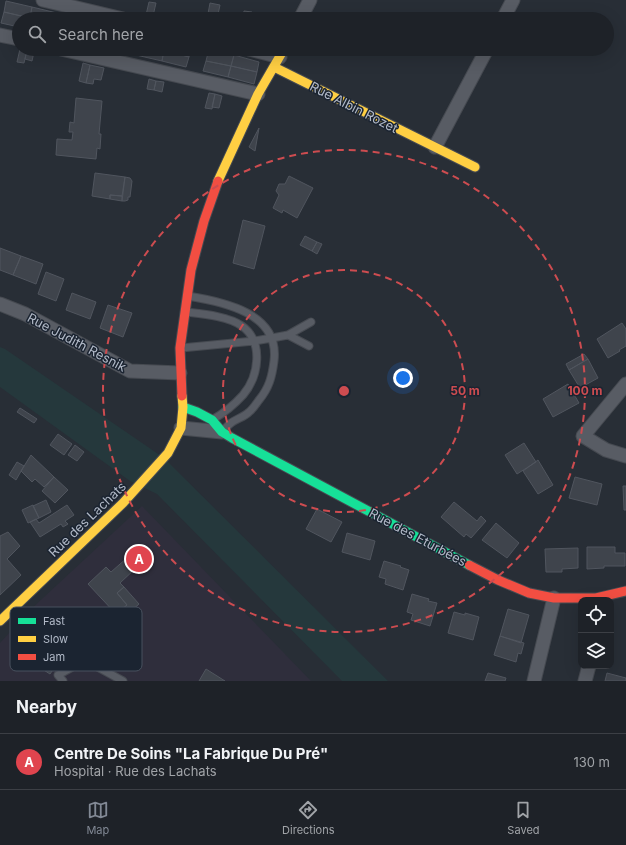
<!DOCTYPE html>
<meta charset="utf-8">
<style>
:root{--surface:#1e2228;--page:#2b2f34;--text:#f1f3f6;--muted:#a1a4a8;--line:#3c3f45;--accent:#828995}
body{margin:0;font-family:Inter,sans-serif;background:var(--page);color:var(--text)}
.controls{position:absolute;right:12px;bottom:12px;display:grid;overflow:hidden;border-radius:8px;box-shadow:0 4px 16px #0002}
.controls button{width:36px;height:36px;display:grid;place-items:center;padding:0;border:0;border-bottom:1px solid var(--line);background:var(--surface);color:var(--text);font:20px sans-serif}
.you{position:absolute;left:403px;top:378px;width:14px;height:14px;margin:-10px;border:3px solid #fff;border-radius:50%;background:#1a73e8;box-shadow:0 0 0 6px #1a73e833}
.badge{display:grid;place-items:center;width:26px;height:26px;border-radius:50%;background:var(--accent);color:#fff;font-size:13px;font-weight:700}
.pin{position:absolute;translate:-50% -50%;border:2px solid #fff;box-shadow:0 1px 4px #0006}
.list{margin:0;padding:0;list-style:none}
h2{display:flex;justify-content:space-between;align-items:center;height:52px;margin:0;padding:0 16px;font-size:17px}
h2 small{font-size:13px;font-weight:400;color:var(--muted)}
.list li{display:grid;grid-template-columns:26px 1fr auto;gap:12px;align-items:center;box-sizing:border-box;height:56px;padding:0 16px;border-top:1px solid var(--line)}
.list b{display:block;font-size:15px;white-space:nowrap}
.list p{margin:0;font-size:13px;white-space:nowrap;color:var(--muted)}
.list em{font-size:13px;font-style:normal;color:var(--muted)}
.icon{flex:none;width:22px;height:22px;fill:none;stroke:currentColor;stroke-width:2;stroke-linecap:round;stroke-linejoin:round}
.map{position:relative;flex:none;width:626px;height:681px;overflow:hidden}
.search{position:absolute;background:var(--surface);box-shadow:0 4px 16px #0002;left:12px;right:12px;top:12px;height:44px;display:flex;align-items:center;gap:10px;box-sizing:border-box;padding:0 14px;border-radius:22px;color:var(--muted);font-size:15px}
.sheet{height:108px;background:var(--surface)}
nav{display:flex;justify-content:space-around;align-items:center;box-sizing:border-box;height:56px;border-top:1px solid var(--line);background:var(--surface);font-size:11px;color:var(--muted)}
nav a{display:grid;justify-items:center;gap:2px}
nav .on{color:var(--accent)}
.map>svg:first-child{display:block}
</style>
<div class="map">
<svg width="626" height="681" viewBox="0 0 626 681">
<rect width="100%" height="100%" fill="#282e36"/>
<path fill="#2f2e3c" d="M 142,506 L 311,681 L 0,681 L 0,643 L 29,611 Z"/>
<path fill="#25383c" d="M 0,347 L 5,349 L 164,458 L 388,681 L 342,681 L 157,494 L 130,481 L 0,387 Z"/>
<path fill="#3f444c" stroke="#50555e" d="M 6,1 L 32,7 L 30,18 L 4,12 Z
M 149,2 L 156,3 L 153,16 L 146,15 Z
M 210,3 L 220,5 L 217,19 L 207,19 Z
M 32,7 L 57,13 L 56,19 L 30,18 Z
M 244,11 L 252,12 L 251,18 L 243,16 Z
M 4,12 L 30,18 L 29,19 L 19,19 L 19,27 L 1,23 Z
M 20,49 L 27,50 L 24,63 L 17,62 Z
M 137,49 L 158,49 L 164,50 L 162,61 L 136,55 Z
M 164,49 L 191,49 L 189,57 L 164,50 Z
M 209,49 L 234,55 L 231,66 L 206,61 Z
M 27,50 L 34,52 L 32,61 L 25,59 Z
M 164,50 L 189,57 L 186,67 L 162,61 Z
M 234,55 L 259,62 L 257,72 L 231,66 Z
M 206,61 L 231,66 L 228,77 L 203,71 Z
M 83,63 L 90,65 L 86,83 L 79,81 Z
M 90,65 L 104,68 L 101,80 L 94,79 L 93,84 L 86,83 Z
M 231,66 L 257,72 L 254,84 L 228,77 Z
M 149,79 L 156,81 L 154,90 L 147,89 Z
M 156,81 L 164,82 L 162,92 L 154,90 Z
M 209,93 L 215,94 L 212,109 L 205,108 Z
M 215,94 L 222,96 L 219,108 L 212,107 Z
M 76,98 L 102,101 L 99,134 L 101,134 L 100,149 L 97,148 L 96,159 L 56,155 L 57,139 L 72,140 L 73,132 L 69,132 L 70,122 L 74,123 Z
M 259,128 L 255,151 L 249,147 Z
M 95,173 L 125,177 L 122,196 L 110,195 L 110,199 L 92,196 Z
M 289,176 L 313,188 L 297,218 L 283,210 L 282,213 L 273,208 L 279,195 L 276,191 L 279,184 L 285,184 Z
M 125,177 L 130,178 L 132,181 L 130,197 L 128,197 L 128,200 L 125,201 L 122,201 Z
M 110,195 L 122,196 L 122,201 L 110,199 Z
M 243,220 L 265,226 L 254,269 L 233,263 Z
M 305,236 L 317,242 L 312,251 L 300,245 Z
M 317,242 L 322,244 L 317,254 L 312,251 Z
M 0,248 L 21,256 L 13,275 L 0,270 Z
M 21,256 L 43,264 L 36,284 L 13,275 Z
M 46,272 L 64,279 L 56,301 L 38,294 Z
M 72,293 L 96,302 L 90,319 L 66,310 Z
M 108,305 L 132,313 L 123,337 L 100,328 Z
M 622,323 L 626,329 L 626,346 L 619,350 L 620,351 L 608,358 L 597,339 Z
M 584,354 L 588,359 L 569,370 L 566,364 Z
M 588,359 L 598,378 L 580,388 L 569,370 Z
M 568,384 L 579,403 L 553,417 L 543,399 Z
M 20,408 L 37,419 L 34,423 L 17,412 Z
M 58,434 L 72,444 L 64,455 L 50,445 Z
M 524,443 L 536,462 L 517,474 L 505,455 Z
M 75,445 L 84,452 L 77,461 L 68,455 Z
M 31,455 L 54,477 L 44,487 L 35,479 L 32,482 L 21,471 Z
M 538,460 L 553,485 L 538,494 L 523,471 Z
M 17,462 L 24,466 L 16,480 L 9,475 Z
M 54,477 L 68,490 L 55,503 L 42,491 Z
M 575,477 L 602,484 L 597,505 L 569,498 Z
M 623,486 L 626,486 L 626,510 L 624,510 Z
M 46,500 L 51,512 L 39,518 L 33,506 Z
M 454,502 L 477,521 L 481,516 L 486,521 L 471,538 L 466,534 L 464,537 L 441,517 Z
M 33,505 L 39,518 L 28,523 L 22,510 Z
M 67,505 L 74,515 L 65,521 L 68,524 L 63,527 L 61,524 L 40,537 L 30,522 L 36,519 L 39,523 Z
M 317,509 L 342,522 L 331,542 L 306,529 Z
M 496,523 L 519,543 L 507,558 L 482,540 Z
M 8,532 L 20,546 L 7,559 L 21,575 L 0,595 L 0,536 Z
M 347,533 L 375,541 L 370,560 L 342,552 Z
M 587,547 L 615,547 L 615,553 L 625,553 L 625,566 L 604,566 L 604,568 L 587,569 Z
M 578,548 L 578,568 L 562,569 L 562,572 L 546,572 L 545,549 Z
M 128,557 L 137,567 L 120,583 L 124,587 L 117,593 L 127,605 L 116,614 L 88,584 L 106,567 L 111,572 Z
M 384,561 L 401,566 L 400,567 L 409,570 L 403,590 L 385,584 L 386,579 L 379,577 Z
M 124,587 L 139,604 L 121,620 L 116,614 L 127,605 L 117,593 Z
M 412,594 L 429,599 L 428,601 L 437,603 L 430,626 L 411,620 L 413,614 L 407,612 Z
M 508,609 L 529,615 L 521,643 L 500,636 Z
M 454,612 L 465,615 L 465,613 L 479,617 L 473,640 L 448,633 Z
M 52,628 L 72,642 L 50,674 L 28,660 Z
M 500,636 L 524,643 L 521,654 L 518,653 L 516,662 L 494,655 Z
M 206,669 L 225,681 L 199,681 Z
M 488,673 L 506,678 L 505,681 L 485,681 Z
M 607,673 L 626,678 L 626,681 L 605,681 Z"/>
<g fill="none" stroke-linecap="round" stroke-linejoin="round">
<g stroke="#464a51" stroke-width="9">
<path id="lane" d="M 188,296 C 224,302 280,313 274,361 C 272,377 269,388 259,400 C 256,404 253,409 249,412 C 244,417 236,419 231,423 C 228,425 225,429 222,431
M 185,312 C 202,314 228,316 242,326 C 264,342 259,376 243,395 C 234,405 224,413 212,420
M 288,335 L 309,346
M 181,348 L 254,341 L 272,338 L 288,335 L 311,322
M 63,681 L 58,675 L 85,660 L 123,681"/>
</g>
<g stroke="#464a51" stroke-width="15">
<path id="street" d="M 43,0 L 123,19
M 300,19 L 310,0
M 503,19 L 513,0
M 0,35 L 19,39
M 61,49 L 258,94
M 249,49 L 280,57
M 435,147 L 487,49
M 0,304 L 25,314 L 130,371 L 180,373
M 626,384 L 583,436 L 606,450 L 626,456
M 181,428 L 222,432
M 534,681 L 554,598
M 585,681 L 589,666"/>
</g>
<g stroke="#464a51" stroke-width="11">
<path id="fast" d="M 183,407 L 197,412 L 212,420 L 222,432 L 232,438 L 469,565"/>
</g>
<g stroke="#464a51" stroke-width="11">
<path id="slow" d="M 274,67 L 475,167
M 218,181 L 258,94 L 284,49
M 0,621 L 123,503 L 168,453 L 181,428 L 183,407 L 182,396"/>
</g>
<g stroke="#464a51" stroke-width="11">
<path id="jam" d="M 182,396 L 180,348 L 191,270 L 204,221 L 218,181
M 469,565 L 498,580 L 529,593 L 554,598 L 596,598 L 626,591"/>
</g>
<use href="#lane" stroke="#585c64" stroke-width="7"/>
<use href="#street" stroke="#585c64" stroke-width="13"/>
<use href="#fast" stroke="#16e098" stroke-width="9"/>
<use href="#slow" stroke="#ffcf43" stroke-width="9"/>
<use href="#jam" stroke="#f24e42" stroke-width="9"/>
</g>
<g fill="none" stroke="#cd4c50" stroke-width="2" stroke-dasharray="7 5">
<circle cx="344" cy="391" r="121"/>
<circle cx="344" cy="391" r="241"/>
</g>
<g text-anchor="middle" stroke-width="3" stroke-linejoin="round" paint-order="stroke">
<g font-size="13" fill="#b2bac8" stroke="#1b2431">
<text transform="translate(354 107) rotate(27)" y="5">Rue Albin Rozet</text>
<text transform="translate(77 342) rotate(28)" y="5">Rue Judith Resnik</text>
<text transform="translate(87 519) rotate(-44)" y="5">Rue des Lachats</text>
<text transform="translate(418 537) rotate(28)" y="5">Rue des Eturbées</text>
</g>
</g>
<rect x="10" y="607" width="132" height="64" rx="6" fill="#1b2431" stroke="#48515e" stroke-width="1"/>
<rect x="18" y="618" width="18" height="6" fill="#16e098"/>
<rect x="18" y="636" width="18" height="6" fill="#ffcf43"/>
<rect x="18" y="654" width="18" height="6" fill="#f24e42"/>
<g font-size="11" fill="#b2bac8">
<text x="43" y="625">Fast</text>
<text x="43" y="643">Slow</text>
<text x="43" y="661">Jam</text>
</g>
<circle cx="344" cy="391" r="6" fill="#cd4c50" stroke="#1b2431" stroke-width="2"/>
<g font-size="12" text-anchor="middle" font-weight="bold" fill="#cd4c50" stroke="#1b2431" stroke-width="3" stroke-linejoin="round" paint-order="stroke">
<text x="465" y="395">50 m</text>
<text x="585" y="395">100 m</text>
</g>
</svg>
<div class="controls">
<button><svg class="icon" aria-label="locate" viewBox="0 0 24 24"><circle cx="12" cy="12" r="6"/><path d="M12 2v4M12 18v4M2 12h4M18 12h4"/></svg></button>
<button><svg class="icon" aria-label="layers" viewBox="0 0 24 24"><path d="M12 4l9 5-9 5-9-5zM3 14l9 5 9-5"/></svg></button>
</div>
<div class="you"></div>
<div class="pin badge" style="left:139px;top:559px;background:#e0444e">A</div>
<div class="search"><svg class="icon" aria-label="search" viewBox="0 0 24 24"><circle cx="10" cy="10" r="6"/><path d="M15 15l6 6"/></svg>Search here</div>
</div>
<section class="sheet">
<h2>Nearby<small></small></h2>
<ul class="list">
<li><span class="badge" style="background:#e0444e">A</span><div><b>Centre De Soins &quot;La Fabrique Du Pré&quot;</b><p>Hospital · Rue des Lachats</p></div><em>130 m</em></li>
</ul>
</section>
<nav>
<a class="on"><svg class="icon" aria-label="map" viewBox="0 0 24 24"><path d="M3 6l6-2 6 2 6-2v14l-6 2-6-2-6 2zM9 4v14M15 6v14"/></svg>Map</a>
<a><svg class="icon" aria-label="directions" viewBox="0 0 24 24"><path d="M12 3l9 9-9 9-9-9zM9 14v-3h6M13 9l2 2-2 2"/></svg>Directions</a>
<a><svg class="icon" aria-label="saved" viewBox="0 0 24 24"><path d="M7 4h10v16l-5-4-5 4z"/></svg>Saved</a>
</nav>
